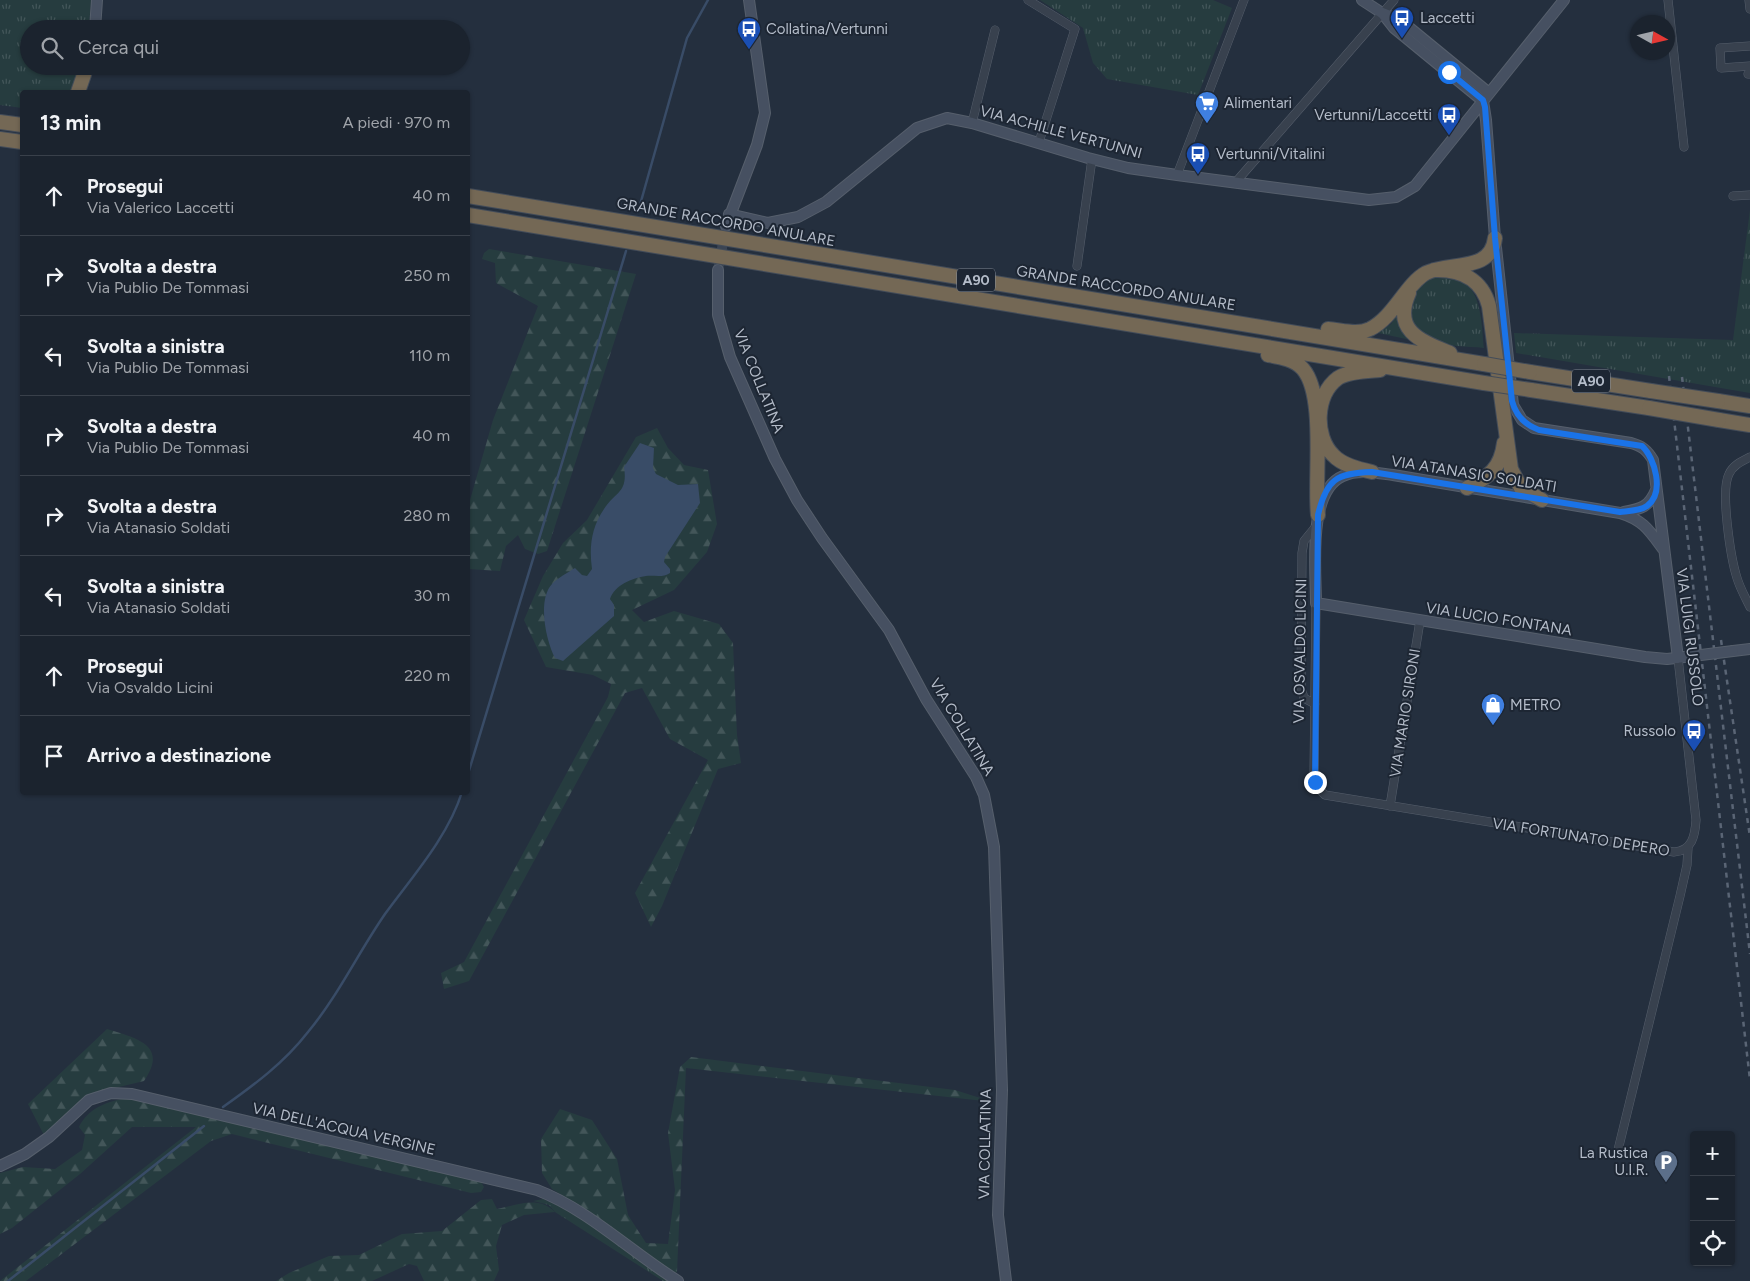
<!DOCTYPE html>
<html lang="it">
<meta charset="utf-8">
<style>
:root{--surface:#1b232e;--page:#242b36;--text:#f1f3f6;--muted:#a0a4aa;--line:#39404a}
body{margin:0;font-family:Figtree,sans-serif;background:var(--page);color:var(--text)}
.controls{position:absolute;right:15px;bottom:15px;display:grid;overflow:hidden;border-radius:5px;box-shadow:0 1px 4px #0004}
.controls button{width:45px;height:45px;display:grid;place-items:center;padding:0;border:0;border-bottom:1px solid var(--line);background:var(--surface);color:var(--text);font:25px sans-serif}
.compass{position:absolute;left:1630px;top:15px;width:45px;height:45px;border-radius:50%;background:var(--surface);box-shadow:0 1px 4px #0004;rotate:98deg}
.stop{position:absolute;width:15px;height:15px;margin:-11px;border:4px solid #1a73e8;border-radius:50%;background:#fff}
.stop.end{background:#1a73e8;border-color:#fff;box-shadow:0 1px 5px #0008}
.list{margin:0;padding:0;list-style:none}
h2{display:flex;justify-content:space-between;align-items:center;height:65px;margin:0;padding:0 20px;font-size:21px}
h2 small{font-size:16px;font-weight:400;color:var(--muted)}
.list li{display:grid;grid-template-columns:32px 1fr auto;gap:15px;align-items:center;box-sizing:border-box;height:80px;padding:0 20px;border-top:1px solid var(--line)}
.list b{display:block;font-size:19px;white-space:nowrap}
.list p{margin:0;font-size:16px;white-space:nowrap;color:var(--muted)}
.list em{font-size:16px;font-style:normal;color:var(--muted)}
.icon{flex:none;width:28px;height:28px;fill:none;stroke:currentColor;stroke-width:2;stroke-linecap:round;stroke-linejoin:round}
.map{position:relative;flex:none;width:1750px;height:1281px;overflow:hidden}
.search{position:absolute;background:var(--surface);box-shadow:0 1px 4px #0004;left:20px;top:20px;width:450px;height:55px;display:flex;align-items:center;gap:12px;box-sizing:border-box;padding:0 18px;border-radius:28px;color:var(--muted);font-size:19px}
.panel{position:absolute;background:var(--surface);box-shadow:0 1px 4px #0004;left:20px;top:90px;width:450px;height:705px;border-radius:5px}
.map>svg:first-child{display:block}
</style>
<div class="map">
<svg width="1750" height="1281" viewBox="0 0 1750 1281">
<defs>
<pattern id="grass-tufts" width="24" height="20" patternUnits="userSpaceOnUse" patternTransform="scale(1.25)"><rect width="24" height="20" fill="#263c3f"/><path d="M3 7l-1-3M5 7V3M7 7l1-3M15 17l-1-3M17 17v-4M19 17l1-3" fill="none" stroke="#435659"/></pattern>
<pattern id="forest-firs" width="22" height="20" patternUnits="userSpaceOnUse" patternTransform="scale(1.25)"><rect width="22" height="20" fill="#263c3f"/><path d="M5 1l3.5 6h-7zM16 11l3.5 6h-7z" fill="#435659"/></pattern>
</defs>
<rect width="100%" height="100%" fill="#242f3e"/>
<path fill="url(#grass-tufts)" d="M 0,0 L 91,0 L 89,29 L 29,29 L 29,66 L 81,66 L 73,92 L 22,92 L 22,108 L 0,105 Z
M 1040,0 L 1213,0 L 1232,8 L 1198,95 L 1107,79 L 1093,63 L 1083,28 Z
M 1750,210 L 1750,393 L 1516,353 L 1514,333 L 1733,340 Z
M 1437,276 C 1482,273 1481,316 1484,348 C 1468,346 1445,347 1430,340 C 1401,326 1405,284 1437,276 Z
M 1398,314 L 1411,340 L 1378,333 L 1391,324 Z
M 543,1199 L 573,1212 L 670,1281 L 663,1281 L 555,1212 L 549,1205 L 533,1201 Z"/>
<path fill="url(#forest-firs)" d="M 489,249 L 636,274 L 547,551 L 538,554 L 525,549 L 518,535 L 506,546 L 500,571 L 468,569 L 468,507 L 493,420 L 538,306 L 496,283 L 495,263 L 482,259 L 484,253 Z
M 657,428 L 668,448 L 684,465 L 708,470 L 717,524 L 707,552 L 674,590 L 632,610 L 644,622 L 674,611 L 719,624 L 733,643 L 737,735 L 741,763 L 718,769 L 662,906 L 651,927 L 635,893 L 708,760 L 670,739 L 642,688 L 625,693 L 469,981 L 444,989 L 441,973 L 464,962 L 608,697 L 611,684 L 593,675 L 546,667 L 524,620 L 543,576 L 563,543 L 587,520 L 636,437 Z
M 107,1029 C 136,1038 169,1045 144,1081 L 98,1092 L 75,1108 L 45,1137 L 28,1104 Z
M 691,1057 L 955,1090 L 993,1102 L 686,1068 L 677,1272 L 673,1273 L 583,1208 L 552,1189 L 542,1173 L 541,1139 L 560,1109 L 592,1120 L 617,1159 L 628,1215 L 646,1243 L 668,1244 L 675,1190 L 668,1133 L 680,1067 Z
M 127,1098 L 147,1101 L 206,1117 L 481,1182 L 484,1187 L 481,1192 L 471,1193 L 232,1134 L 211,1141 L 26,1281 L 0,1281 L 196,1127 L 132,1127 L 80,1174 L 12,1228 L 0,1234 L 0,1173 L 23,1167 L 55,1169 L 82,1150 L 85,1135 L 79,1127 C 88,1108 108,1101 127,1098 Z
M 492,1199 L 497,1209 C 518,1205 538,1195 555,1212 L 524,1215 L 502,1225 L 496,1246 L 499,1270 L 494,1281 L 424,1281 L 417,1266 L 409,1264 L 372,1281 L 276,1281 L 289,1273 L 329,1256 L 359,1255 L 402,1234 L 442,1231 L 481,1200 Z"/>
<path fill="#394c67" d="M 640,443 L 654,448 L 653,468 L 656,474 L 678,485 L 698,484 L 700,503 L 665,557 L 664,562 L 670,569 L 670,573 C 663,578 654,575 646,576 C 632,578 615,585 610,599 L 614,605 L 614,616 L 563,661 L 555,658 C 546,641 537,600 552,584 C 559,577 567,573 575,568 L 582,575 L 587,576 L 592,569 C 589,548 591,528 604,509 C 616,491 628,493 624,467 Z"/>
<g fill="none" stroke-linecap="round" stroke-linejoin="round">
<path stroke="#394c67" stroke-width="2.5" d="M 638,212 L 687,38 L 708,0
M 468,774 L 626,251
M 223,1107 C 254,1085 284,1063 308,1032 C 338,996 358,953 385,914 C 412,877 448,837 462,792
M 8,1281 L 204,1126"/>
<path stroke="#3a4453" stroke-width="10" stroke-dasharray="10 5" stroke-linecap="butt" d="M 718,270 L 725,232"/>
<g stroke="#565f6c" stroke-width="9">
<path id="street" d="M 1028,0 L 1075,29 L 1039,142
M 1668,0 L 1684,147
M 1749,0 L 1750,9
M 1750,46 L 1720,48 L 1721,68 L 1750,66
M 1748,74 L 1750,74
M 972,123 L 995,30
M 1177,175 L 1244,0
M 1235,183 L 1394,0
M 1733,196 L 1750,195
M 1077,266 L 1092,159
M 1750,457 C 1742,461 1733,465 1729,474 C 1720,491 1731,559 1737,578 C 1740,588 1745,597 1750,607
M 1316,603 L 1314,777 L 1317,787 L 1325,795 L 1674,852 C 1692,851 1695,836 1696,820 L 1678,658
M 1315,704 L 1304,698 L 1301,688 L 1302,553 L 1304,541 L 1317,525
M 1390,806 L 1420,621
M 1618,1150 L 1680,896 L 1687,865 L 1688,848"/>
</g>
<g stroke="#565f6c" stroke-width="12">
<path id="secondary" d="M 1362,0 L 1382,13 L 1400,20 L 1489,93
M 1383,14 L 1394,28 L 1483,101
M 95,29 L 97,0
M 1483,101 L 1486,120 L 1495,238 L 1513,405 L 1522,420 L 1534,428 L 1631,443 C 1642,446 1647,450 1653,460 L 1678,658
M 729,214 L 768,223 L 798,217 L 826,202 L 917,128 L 947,118 L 972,123 L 1088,158 L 1128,168 L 1177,175 L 1369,200 L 1396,197 L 1415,186 L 1564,0
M 726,226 L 757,145 L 765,113 L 749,0
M 718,270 L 718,315 L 730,357 L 775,459 L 797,500 L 822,538 L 889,630 L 926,699 L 976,777 L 984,795 L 994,847 L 1002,1090 L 998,1215 L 1006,1281
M 1624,512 C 1641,509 1649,507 1656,490
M 1663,549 C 1649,530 1643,520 1620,513 L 1393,475 C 1377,473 1358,469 1343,476 C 1307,491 1316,570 1316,603 L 1645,657 L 1667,659 L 1693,656
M 1733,651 L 1750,649
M 0,1166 L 25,1154 L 49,1137 L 89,1100 L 111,1093 L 132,1094 L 537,1190 C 589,1210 631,1252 678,1281"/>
</g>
<g stroke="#434c59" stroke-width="16">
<path id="highway" d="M 78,92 L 87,66
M 0,122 L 22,125
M 0,139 L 22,142
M 468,196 L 1484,364
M 468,215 L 1484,383
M 1434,270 C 1460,269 1482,279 1489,306 L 1511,469 L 1521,488 L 1542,500
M 1409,293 C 1392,331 1421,341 1450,353
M 1328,329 C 1342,330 1357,335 1370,329 C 1394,317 1406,284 1426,273 C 1450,261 1491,273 1495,238
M 1268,355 C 1279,357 1294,359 1303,369 C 1326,396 1314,478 1318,515
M 1530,372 L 1651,391
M 1531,390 L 1649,408
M 1718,401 L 1750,406
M 1719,420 L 1750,425
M 1372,472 C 1359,469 1342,465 1333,455 C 1314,436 1315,395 1338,378 C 1349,371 1367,371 1380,370
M 1467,488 C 1489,477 1501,468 1504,443"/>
</g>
<use href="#street" stroke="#38414e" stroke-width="8"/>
<use href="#secondary" stroke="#465061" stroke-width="10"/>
<use href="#highway" stroke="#746855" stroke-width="14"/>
<path stroke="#5a6575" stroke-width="2.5" stroke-dasharray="5 5" stroke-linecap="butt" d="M 1669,376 L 1750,1080
M 1682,377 L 1750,954
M 1721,640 L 1750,837"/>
<g stroke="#565f6c" stroke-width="12" stroke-linecap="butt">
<path id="secondary-bridge" d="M 1693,656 L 1733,651"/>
</g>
<g stroke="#434c59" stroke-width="16" stroke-linecap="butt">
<path id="highway-bridge" d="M 1484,364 L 1530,372
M 1484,383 L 1531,390
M 1651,391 L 1718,401
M 1649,408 L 1719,420"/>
</g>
<use href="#secondary-bridge" stroke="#465061" stroke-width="10"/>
<use href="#highway-bridge" stroke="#746855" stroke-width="14"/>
</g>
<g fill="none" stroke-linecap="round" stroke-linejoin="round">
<path stroke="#1a73e8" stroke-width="6" d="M 1315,782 L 1318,515 C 1326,480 1336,473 1372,472 L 1620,512 C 1628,511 1640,511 1647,506 C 1665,493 1655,458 1642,446 L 1539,430 C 1525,425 1516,416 1512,401 L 1495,238 L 1485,107 L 1483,100 L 1449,72"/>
</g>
<defs>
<g id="bus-pin" transform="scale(1.25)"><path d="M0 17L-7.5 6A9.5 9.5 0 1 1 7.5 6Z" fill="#1a4fb4" stroke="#1d2633"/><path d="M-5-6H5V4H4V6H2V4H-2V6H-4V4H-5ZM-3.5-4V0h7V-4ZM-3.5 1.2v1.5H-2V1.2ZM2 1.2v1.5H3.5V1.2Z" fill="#fff"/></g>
<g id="supermarket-pin" transform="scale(1.25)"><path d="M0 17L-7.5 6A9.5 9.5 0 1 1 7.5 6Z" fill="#3f7fe0" stroke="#1d2633"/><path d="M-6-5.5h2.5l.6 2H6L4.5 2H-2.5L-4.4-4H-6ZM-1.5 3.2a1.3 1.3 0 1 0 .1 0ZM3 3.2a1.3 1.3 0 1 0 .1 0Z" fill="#fff"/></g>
<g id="shop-pin" transform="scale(1.25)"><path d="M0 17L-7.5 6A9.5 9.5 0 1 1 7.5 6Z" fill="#3f7fe0" stroke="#1d2633"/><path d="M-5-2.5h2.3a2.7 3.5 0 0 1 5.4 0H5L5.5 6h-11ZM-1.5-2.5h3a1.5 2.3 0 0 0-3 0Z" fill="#fff"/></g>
<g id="parking-pin" transform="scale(1.25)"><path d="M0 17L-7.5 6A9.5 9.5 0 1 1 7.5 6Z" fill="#5c6f8a" stroke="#1d2633"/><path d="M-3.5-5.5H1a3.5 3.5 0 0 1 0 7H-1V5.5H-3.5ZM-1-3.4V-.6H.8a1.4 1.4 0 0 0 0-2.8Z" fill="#fff"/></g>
</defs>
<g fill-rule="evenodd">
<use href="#bus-pin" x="1402" y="18"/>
<use href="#bus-pin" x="749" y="29"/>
<use href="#supermarket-pin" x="1207" y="103"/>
<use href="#bus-pin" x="1449" y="115"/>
<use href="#bus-pin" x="1198" y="154"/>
<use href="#shop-pin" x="1493" y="705"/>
<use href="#bus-pin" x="1694" y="731"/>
<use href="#parking-pin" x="1666" y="1162"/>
</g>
<g text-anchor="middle" stroke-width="4" stroke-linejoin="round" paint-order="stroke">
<g fill="#1d2633" stroke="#878f9c" stroke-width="1">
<rect x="957" y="268.5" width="38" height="23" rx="4"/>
<rect x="1572" y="369.5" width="38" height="23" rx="4"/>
</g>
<g font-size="14" font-weight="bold" fill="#b4bcc9">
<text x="976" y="285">A90</text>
<text x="1591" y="386">A90</text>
</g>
<g font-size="15" fill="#b4bcc9" stroke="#1d2633" text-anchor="start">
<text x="1420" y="23">Laccetti</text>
<text x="766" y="34">Collatina/Vertunni</text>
<text x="1224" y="108">Alimentari</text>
<text x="1432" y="120" text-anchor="end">Vertunni/Laccetti</text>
<text x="1216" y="159">Vertunni/Vitalini</text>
<text x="1510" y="710">METRO</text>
<text x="1676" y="736" text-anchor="end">Russolo</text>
<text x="1648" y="1158" text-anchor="end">La Rustica<tspan x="1648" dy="17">U.I.R.</tspan></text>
</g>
<g font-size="15" fill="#b4bcc9" stroke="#1d2633">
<text transform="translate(1061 132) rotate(15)" y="5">VIA ACHILLE VERTUNNI</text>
<text transform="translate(726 222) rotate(10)" y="5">GRANDE RACCORDO ANULARE</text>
<text transform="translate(1126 288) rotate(9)" y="5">GRANDE RACCORDO ANULARE</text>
<text transform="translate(759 381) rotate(68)" y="5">VIA COLLATINA</text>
<text transform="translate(1474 474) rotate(9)" y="5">VIA ATANASIO SOLDATI</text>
<text transform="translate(1499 619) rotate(9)" y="5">VIA LUCIO FONTANA</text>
<text transform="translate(1690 637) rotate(83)" y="5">VIA LUIGI RUSSOLO</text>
<text transform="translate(1300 651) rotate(-89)" y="5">VIA OSVALDO LICINI</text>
<text transform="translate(1405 713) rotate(-81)" y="5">VIA MARIO SIRONI</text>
<text transform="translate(962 727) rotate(59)" y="5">VIA COLLATINA</text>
<text transform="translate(1581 837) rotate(9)" y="5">VIA FORTUNATO DEPERO</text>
<text transform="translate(344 1129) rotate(13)" y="5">VIA DELL'ACQUA VERGINE</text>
<text transform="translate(985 1144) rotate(-89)" y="5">VIA COLLATINA</text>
</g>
</g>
</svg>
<div class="controls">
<button>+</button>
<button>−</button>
<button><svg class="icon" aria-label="locate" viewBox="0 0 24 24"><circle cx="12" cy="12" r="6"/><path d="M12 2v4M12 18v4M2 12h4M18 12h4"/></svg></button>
</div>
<svg class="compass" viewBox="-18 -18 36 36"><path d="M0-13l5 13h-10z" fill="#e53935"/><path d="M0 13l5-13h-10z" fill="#a0a4aa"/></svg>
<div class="stop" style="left:1449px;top:72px"></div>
<div class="stop end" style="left:1315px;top:782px"></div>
<div class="search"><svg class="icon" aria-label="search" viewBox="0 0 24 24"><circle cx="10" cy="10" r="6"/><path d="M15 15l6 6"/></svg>Cerca qui</div>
<section class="panel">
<h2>13 min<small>A piedi · 970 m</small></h2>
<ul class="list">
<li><svg class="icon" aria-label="ahead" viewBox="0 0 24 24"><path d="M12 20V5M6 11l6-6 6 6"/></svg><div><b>Prosegui</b><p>Via Valerico Laccetti</p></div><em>40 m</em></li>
<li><svg class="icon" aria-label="right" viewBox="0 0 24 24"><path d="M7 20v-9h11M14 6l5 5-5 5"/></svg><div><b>Svolta a destra</b><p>Via Publio De Tommasi</p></div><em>250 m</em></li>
<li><svg class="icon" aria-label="left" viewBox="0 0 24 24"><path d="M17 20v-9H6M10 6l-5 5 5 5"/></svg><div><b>Svolta a sinistra</b><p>Via Publio De Tommasi</p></div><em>110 m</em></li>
<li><svg class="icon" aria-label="right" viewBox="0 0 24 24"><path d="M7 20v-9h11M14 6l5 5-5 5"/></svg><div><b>Svolta a destra</b><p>Via Publio De Tommasi</p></div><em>40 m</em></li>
<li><svg class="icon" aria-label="right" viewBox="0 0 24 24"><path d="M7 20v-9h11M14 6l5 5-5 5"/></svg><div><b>Svolta a destra</b><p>Via Atanasio Soldati</p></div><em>280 m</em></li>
<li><svg class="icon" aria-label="left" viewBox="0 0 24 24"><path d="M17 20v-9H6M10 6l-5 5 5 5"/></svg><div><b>Svolta a sinistra</b><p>Via Atanasio Soldati</p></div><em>30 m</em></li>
<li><svg class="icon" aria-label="ahead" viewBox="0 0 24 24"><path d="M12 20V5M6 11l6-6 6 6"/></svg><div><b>Prosegui</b><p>Via Osvaldo Licini</p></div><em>220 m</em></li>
<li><svg class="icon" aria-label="arrive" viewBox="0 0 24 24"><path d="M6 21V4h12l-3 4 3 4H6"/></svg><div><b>Arrivo a destinazione</b></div></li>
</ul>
</section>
</div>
